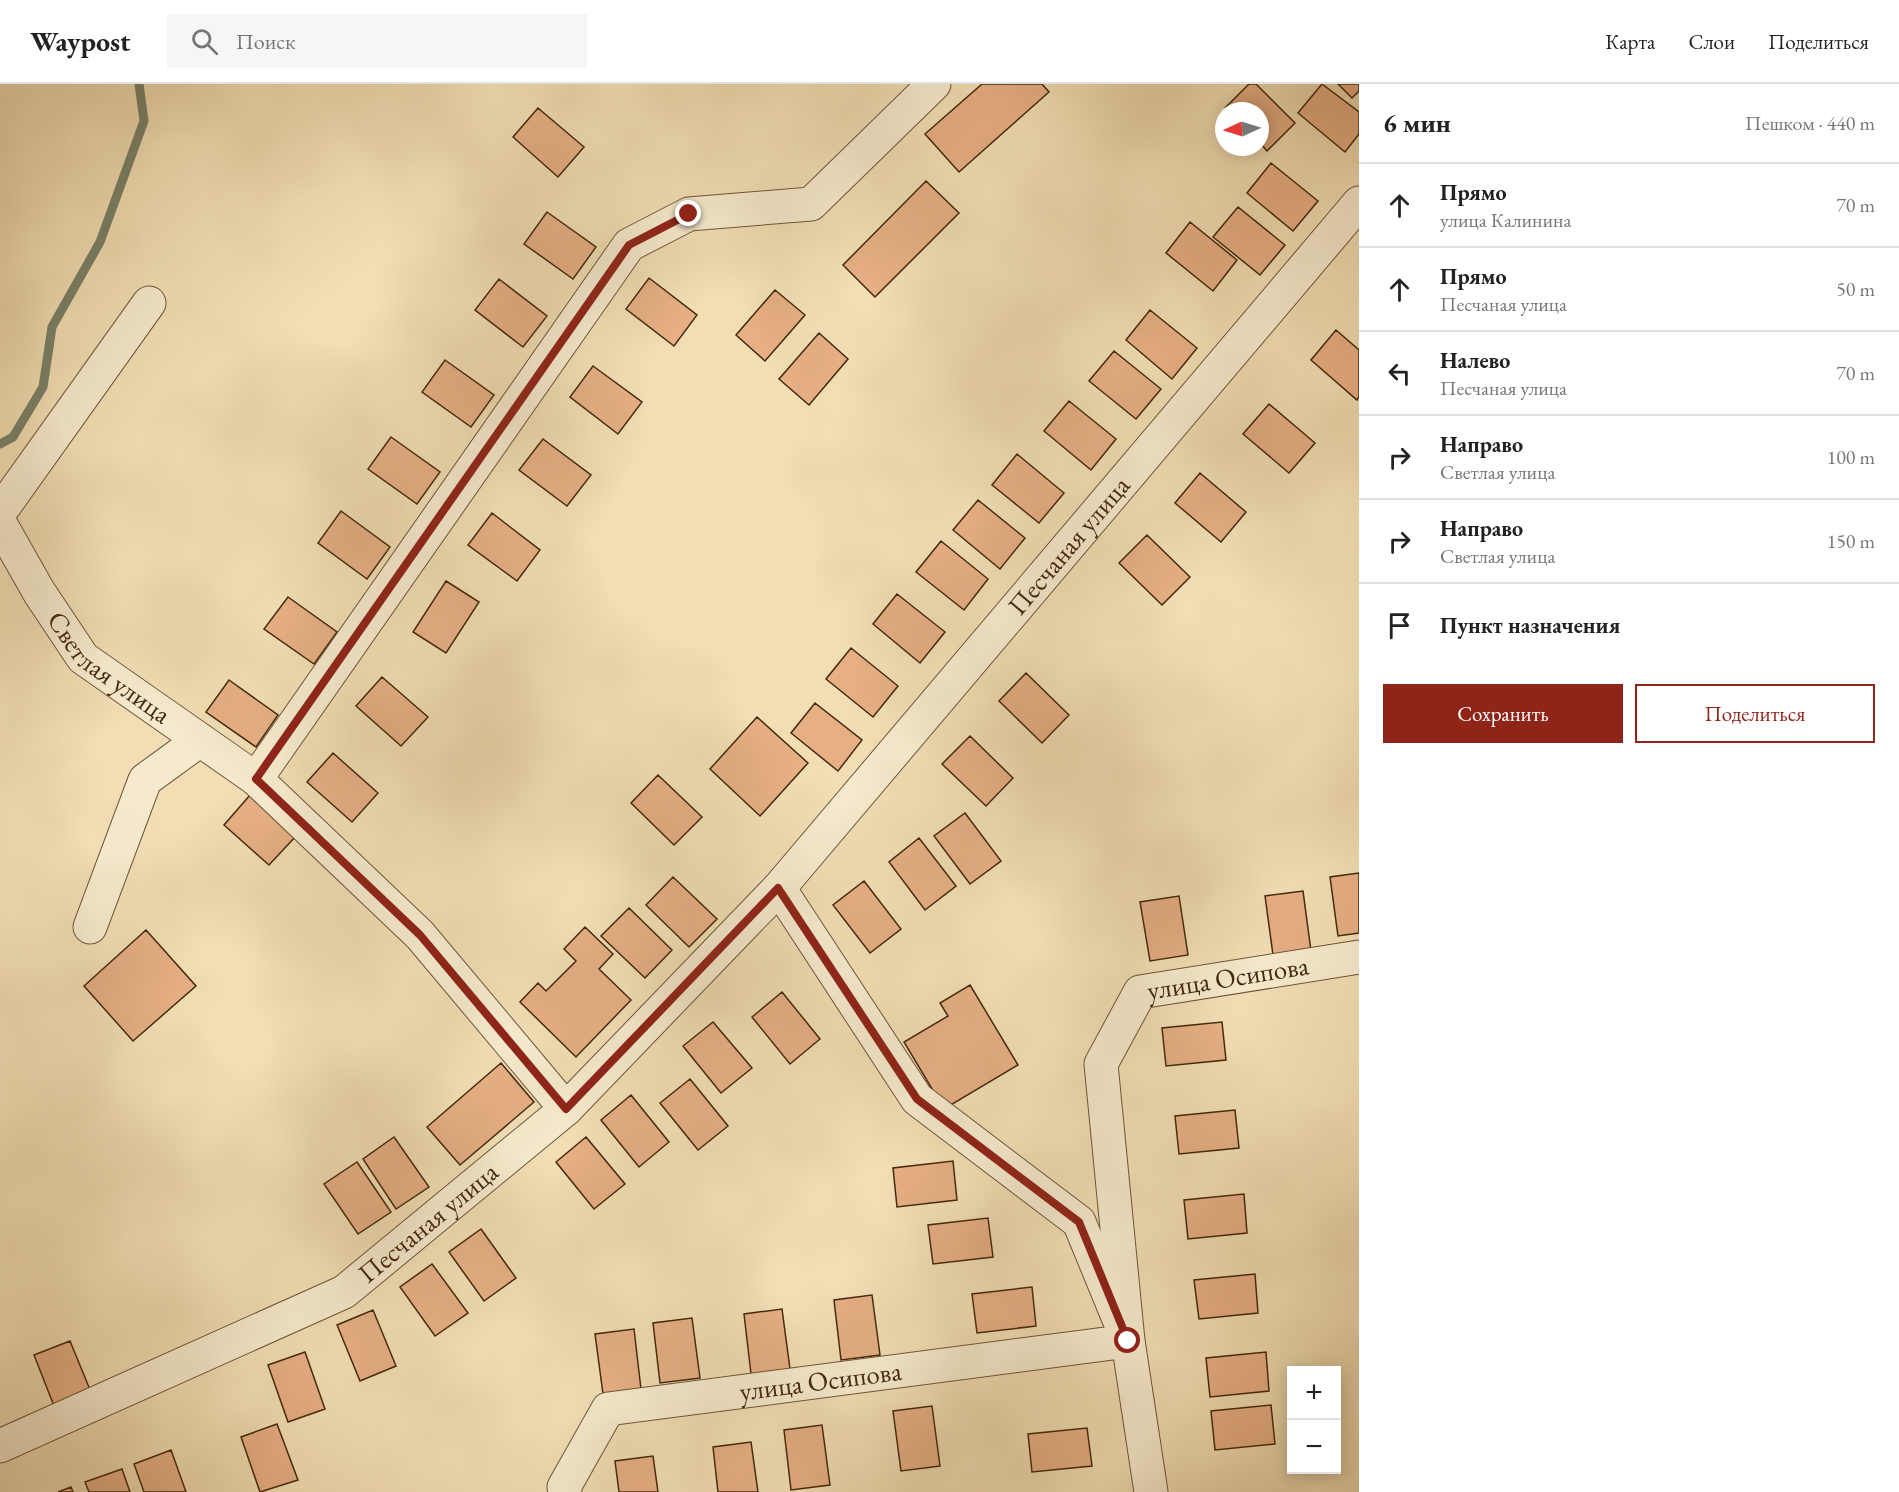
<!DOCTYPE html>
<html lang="ru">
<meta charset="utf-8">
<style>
:root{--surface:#fff;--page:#f6f6f6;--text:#222;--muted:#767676;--line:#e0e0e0;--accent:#8f2418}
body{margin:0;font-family:"EB Garamond",serif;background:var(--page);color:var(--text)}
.controls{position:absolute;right:18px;bottom:18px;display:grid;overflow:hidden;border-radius:0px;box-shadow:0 3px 15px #0003}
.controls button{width:54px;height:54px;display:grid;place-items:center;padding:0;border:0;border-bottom:2px solid var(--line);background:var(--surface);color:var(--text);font:30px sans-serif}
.compass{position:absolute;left:1215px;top:18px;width:54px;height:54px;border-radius:50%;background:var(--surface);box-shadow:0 3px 15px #0003;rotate:266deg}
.stop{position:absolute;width:18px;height:18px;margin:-14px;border:4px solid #8f2418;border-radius:50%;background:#fff}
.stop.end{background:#8f2418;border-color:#fff;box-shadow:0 2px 6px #0008}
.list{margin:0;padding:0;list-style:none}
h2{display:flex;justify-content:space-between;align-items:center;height:78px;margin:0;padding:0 24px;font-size:26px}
h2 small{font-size:20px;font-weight:400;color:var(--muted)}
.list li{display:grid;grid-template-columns:39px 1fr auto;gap:18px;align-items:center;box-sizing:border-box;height:84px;padding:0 24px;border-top:2px solid var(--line)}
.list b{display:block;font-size:22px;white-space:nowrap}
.list p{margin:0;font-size:20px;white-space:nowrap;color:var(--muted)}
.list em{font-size:20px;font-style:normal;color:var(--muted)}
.actions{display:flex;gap:12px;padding:18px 24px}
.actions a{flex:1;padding:14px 0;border:2px solid var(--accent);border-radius:0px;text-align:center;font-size:21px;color:var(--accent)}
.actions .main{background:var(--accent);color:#fff}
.icon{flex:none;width:33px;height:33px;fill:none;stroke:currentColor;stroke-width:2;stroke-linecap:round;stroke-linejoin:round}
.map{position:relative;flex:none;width:1359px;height:1408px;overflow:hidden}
header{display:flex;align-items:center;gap:36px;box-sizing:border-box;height:84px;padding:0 30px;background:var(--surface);border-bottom:2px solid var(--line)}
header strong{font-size:28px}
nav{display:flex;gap:33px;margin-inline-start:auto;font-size:21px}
.search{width:420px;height:54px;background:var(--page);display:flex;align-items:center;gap:15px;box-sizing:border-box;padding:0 21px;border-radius:0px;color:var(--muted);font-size:22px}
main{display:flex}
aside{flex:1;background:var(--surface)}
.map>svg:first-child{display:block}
</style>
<header>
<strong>Waypost</strong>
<div class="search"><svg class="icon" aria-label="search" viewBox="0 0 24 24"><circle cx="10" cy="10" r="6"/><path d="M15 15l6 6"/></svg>Поиск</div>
<nav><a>Карта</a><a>Слои</a><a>Поделиться</a></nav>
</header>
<main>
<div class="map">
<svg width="1359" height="1408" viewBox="0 0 1359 1408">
<rect width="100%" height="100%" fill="#f1deb4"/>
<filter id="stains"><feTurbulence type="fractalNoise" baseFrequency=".00333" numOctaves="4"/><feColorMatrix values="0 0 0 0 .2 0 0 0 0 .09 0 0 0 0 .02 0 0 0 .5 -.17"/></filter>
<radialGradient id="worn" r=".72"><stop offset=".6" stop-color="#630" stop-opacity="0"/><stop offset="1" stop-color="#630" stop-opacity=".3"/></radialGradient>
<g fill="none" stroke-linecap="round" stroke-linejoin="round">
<path stroke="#798169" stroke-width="9" d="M 0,360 L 13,353 L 43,303 L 52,243 L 100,158 L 144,37 L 139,0"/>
</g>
<path fill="#e6af84" stroke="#44280d" stroke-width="1.5" d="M 982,0 L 1042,0 L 1049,8 L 959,88 L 925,50 Z
M 1249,0 L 1256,0 L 1295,39 L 1267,67 L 1260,59 L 1260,27 L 1228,27 L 1225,24 Z
M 1322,0 L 1359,28 L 1359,50 L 1345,68 L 1298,29 Z
M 1338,0 L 1359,0 L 1359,7 L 1352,14 Z
M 538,24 L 584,63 L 558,93 L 513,53 Z
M 1271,79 L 1318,117 L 1293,147 L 1247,109 Z
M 926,97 L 959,129 L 875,213 L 843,181 Z
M 1238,123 L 1285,161 L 1260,191 L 1213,153 Z
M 547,128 L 596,163 L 573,195 L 524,160 Z
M 1190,138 L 1237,176 L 1213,207 L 1166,169 Z
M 649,194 L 697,231 L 674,262 L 626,225 Z
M 499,195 L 547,232 L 523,263 L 475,226 Z
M 775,206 L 805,231 L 765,277 L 736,251 Z
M 1150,226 L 1197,264 L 1172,295 L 1126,256 Z
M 1336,246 L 1359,266 L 1359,313 L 1357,316 L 1311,276 Z
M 819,249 L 848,275 L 809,321 L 779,295 Z
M 1114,267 L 1161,305 L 1136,335 L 1089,297 Z
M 445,276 L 494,311 L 471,343 L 422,308 Z
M 593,282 L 642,318 L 618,350 L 570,313 Z
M 1069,317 L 1116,355 L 1091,386 L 1044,347 Z
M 1269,320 L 1315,359 L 1289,389 L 1243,350 Z
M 391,353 L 440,388 L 417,420 L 368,385 Z
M 543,355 L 591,391 L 567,422 L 519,386 Z
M 1017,370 L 1064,409 L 1039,439 L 992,401 Z
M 1200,389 L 1246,428 L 1221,458 L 1175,419 Z
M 978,416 L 1025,454 L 1000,485 L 953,446 Z
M 341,427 L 390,463 L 367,495 L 318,459 Z
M 492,429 L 540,466 L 517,497 L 468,461 Z
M 1147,451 L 1190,493 L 1162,521 L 1119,479 Z
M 941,457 L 988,495 L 964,526 L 916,488 Z
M 446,497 L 479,518 L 446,569 L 413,548 Z
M 897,510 L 945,548 L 920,579 L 873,540 Z
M 288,513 L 337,548 L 314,580 L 264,545 Z
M 851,564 L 898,602 L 873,633 L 826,595 Z
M 1026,589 L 1069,631 L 1042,659 L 999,617 Z
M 382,593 L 428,633 L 401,662 L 356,622 Z
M 229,596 L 278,631 L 256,663 L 206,628 Z
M 815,619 L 862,656 L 838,687 L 791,649 Z
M 757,633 L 808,679 L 760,732 L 710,685 Z
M 970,652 L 1013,694 L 986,722 L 942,680 Z
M 333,669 L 378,709 L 352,738 L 307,698 Z
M 658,691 L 702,733 L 674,761 L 631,719 Z
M 250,711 L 296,752 L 269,781 L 224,741 Z
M 965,729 L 1001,777 L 970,800 L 934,752 Z
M 919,754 L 956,802 L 925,826 L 889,778 Z
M 1359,789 L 1359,849 L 1338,852 L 1330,793 Z
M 673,793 L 717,835 L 689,863 L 646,821 Z
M 864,797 L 901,845 L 870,869 L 833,821 Z
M 1303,807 L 1311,867 L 1273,871 L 1265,812 Z
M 1179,812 L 1188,871 L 1150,877 L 1140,818 Z
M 629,824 L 672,866 L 645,894 L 601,852 Z
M 585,843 L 613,870 L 599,885 L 631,916 L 576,973 L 520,918 L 538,899 L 546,907 L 576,877 L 564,865 Z
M 146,846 L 196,902 L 133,957 L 84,902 Z
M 970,901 L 1018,981 L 944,1025 L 904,958 L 948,932 L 940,919 Z
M 782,908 L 820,955 L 790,980 L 752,933 Z
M 713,938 L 752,984 L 721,1009 L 683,962 Z
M 1222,938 L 1226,976 L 1166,982 L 1162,944 Z
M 501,979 L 534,1018 L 460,1081 L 427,1043 Z
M 690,995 L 728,1042 L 698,1066 L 660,1019 Z
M 631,1011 L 669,1058 L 639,1083 L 601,1036 Z
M 1235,1026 L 1239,1064 L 1179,1070 L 1175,1032 Z
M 394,1053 L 429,1103 L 396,1125 L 363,1075 Z
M 586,1053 L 625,1100 L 594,1125 L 556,1078 Z
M 953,1077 L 957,1116 L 897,1123 L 893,1084 Z
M 357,1078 L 391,1128 L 358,1150 L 324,1100 Z
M 1244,1110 L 1247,1149 L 1188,1155 L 1184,1116 Z
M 988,1134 L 993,1173 L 933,1180 L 928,1141 Z
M 481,1145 L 516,1194 L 484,1217 L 449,1168 Z
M 432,1180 L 468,1229 L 435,1252 L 400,1203 Z
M 1255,1190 L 1258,1229 L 1199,1235 L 1194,1196 Z
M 1032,1203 L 1036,1242 L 977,1249 L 972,1210 Z
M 872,1211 L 880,1271 L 841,1276 L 834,1216 Z
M 782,1225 L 790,1285 L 751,1290 L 744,1230 Z
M 373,1226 L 396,1282 L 360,1297 L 337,1241 Z
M 692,1234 L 700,1294 L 660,1299 L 653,1239 Z
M 634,1245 L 641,1305 L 603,1310 L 595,1250 Z
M 70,1257 L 93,1313 L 56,1327 L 34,1271 Z
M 305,1268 L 325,1325 L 288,1338 L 268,1281 Z
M 1266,1268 L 1269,1307 L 1210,1313 L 1206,1274 Z
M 1271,1321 L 1275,1360 L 1215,1366 L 1211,1327 Z
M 932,1322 L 940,1382 L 901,1387 L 893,1327 Z
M 277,1340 L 298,1396 L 260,1408 L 241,1353 Z
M 822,1341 L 830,1401 L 791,1406 L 784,1346 Z
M 1087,1344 L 1092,1382 L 1032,1388 L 1028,1350 Z
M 751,1358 L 758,1408 L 718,1408 L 713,1363 Z
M 171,1366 L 186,1408 L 144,1408 L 134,1380 Z
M 653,1372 L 658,1408 L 619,1408 L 615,1377 Z
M 122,1385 L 130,1408 L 89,1408 L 85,1398 Z
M 71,1403 L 73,1408 L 58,1408 Z"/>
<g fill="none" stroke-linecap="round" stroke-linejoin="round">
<g stroke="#6f5637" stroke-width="35">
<g id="minor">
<path d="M 0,428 L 149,219"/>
<path id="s1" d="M 0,439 L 39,508 L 83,574 L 256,695 L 420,851 L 566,1025"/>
<path d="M 256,695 L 629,161 L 689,130 L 811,120 L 934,0"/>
<path d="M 90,843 L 145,696 L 200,656"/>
<path id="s2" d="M 0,1362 L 344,1208 L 566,1025 L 779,804 L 1359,119"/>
<path id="s3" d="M 565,1408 L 564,1403 L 608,1325 L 1128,1257 L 1079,1138 L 917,1015 L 779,804"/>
<path id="s4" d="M 1151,1408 L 1128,1257 L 1101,980 L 1140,908 L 1359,873"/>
</g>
</g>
<use href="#minor" stroke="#f6eace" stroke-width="33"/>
</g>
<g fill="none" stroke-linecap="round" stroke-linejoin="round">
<path stroke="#8f2418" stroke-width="8" d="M 689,130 L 629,161 L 256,695 L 420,851 L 566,1025 L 778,804 L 917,1015 L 1079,1138 L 1128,1257"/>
</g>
<g text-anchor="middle" stroke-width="5" stroke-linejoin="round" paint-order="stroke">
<g font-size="27" fill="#44280d" stroke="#f6eace">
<text dy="9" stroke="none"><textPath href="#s2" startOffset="1420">Песчаная улица</textPath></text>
<text dy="9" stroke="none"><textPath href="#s1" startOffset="184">Светлая улица</textPath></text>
<text dy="9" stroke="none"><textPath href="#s4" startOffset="602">улица Осипова</textPath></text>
<text dy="9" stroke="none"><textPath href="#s2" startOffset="486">Песчаная улица</textPath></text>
<text dy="9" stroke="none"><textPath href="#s3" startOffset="309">улица Осипова</textPath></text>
</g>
</g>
<rect width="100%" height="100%" filter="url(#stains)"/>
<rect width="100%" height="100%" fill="url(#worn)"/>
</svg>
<div class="controls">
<button>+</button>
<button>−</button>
</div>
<svg class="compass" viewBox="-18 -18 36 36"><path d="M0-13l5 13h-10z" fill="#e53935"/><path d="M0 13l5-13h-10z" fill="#767676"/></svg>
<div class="stop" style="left:1128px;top:1257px"></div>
<div class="stop end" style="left:689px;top:130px"></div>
</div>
<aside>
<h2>6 мин<small>Пешком · 440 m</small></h2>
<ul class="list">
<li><svg class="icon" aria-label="ahead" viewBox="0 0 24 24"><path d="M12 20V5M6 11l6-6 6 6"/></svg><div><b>Прямо</b><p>улица Калинина</p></div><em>70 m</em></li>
<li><svg class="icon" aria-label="ahead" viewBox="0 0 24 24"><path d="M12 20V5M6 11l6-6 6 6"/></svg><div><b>Прямо</b><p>Песчаная улица</p></div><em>50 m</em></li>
<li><svg class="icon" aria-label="left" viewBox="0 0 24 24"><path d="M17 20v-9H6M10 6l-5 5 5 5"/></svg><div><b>Налево</b><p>Песчаная улица</p></div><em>70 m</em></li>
<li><svg class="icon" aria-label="right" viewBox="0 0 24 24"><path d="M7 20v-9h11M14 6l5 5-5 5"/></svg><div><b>Направо</b><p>Светлая улица</p></div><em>100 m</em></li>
<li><svg class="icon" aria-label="right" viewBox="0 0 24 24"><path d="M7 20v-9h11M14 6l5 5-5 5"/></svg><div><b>Направо</b><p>Светлая улица</p></div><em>150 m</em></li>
<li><svg class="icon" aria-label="arrive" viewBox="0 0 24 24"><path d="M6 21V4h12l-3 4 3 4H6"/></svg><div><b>Пункт назначения</b></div></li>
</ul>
<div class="actions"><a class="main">Сохранить</a><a>Поделиться</a></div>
</aside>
</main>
